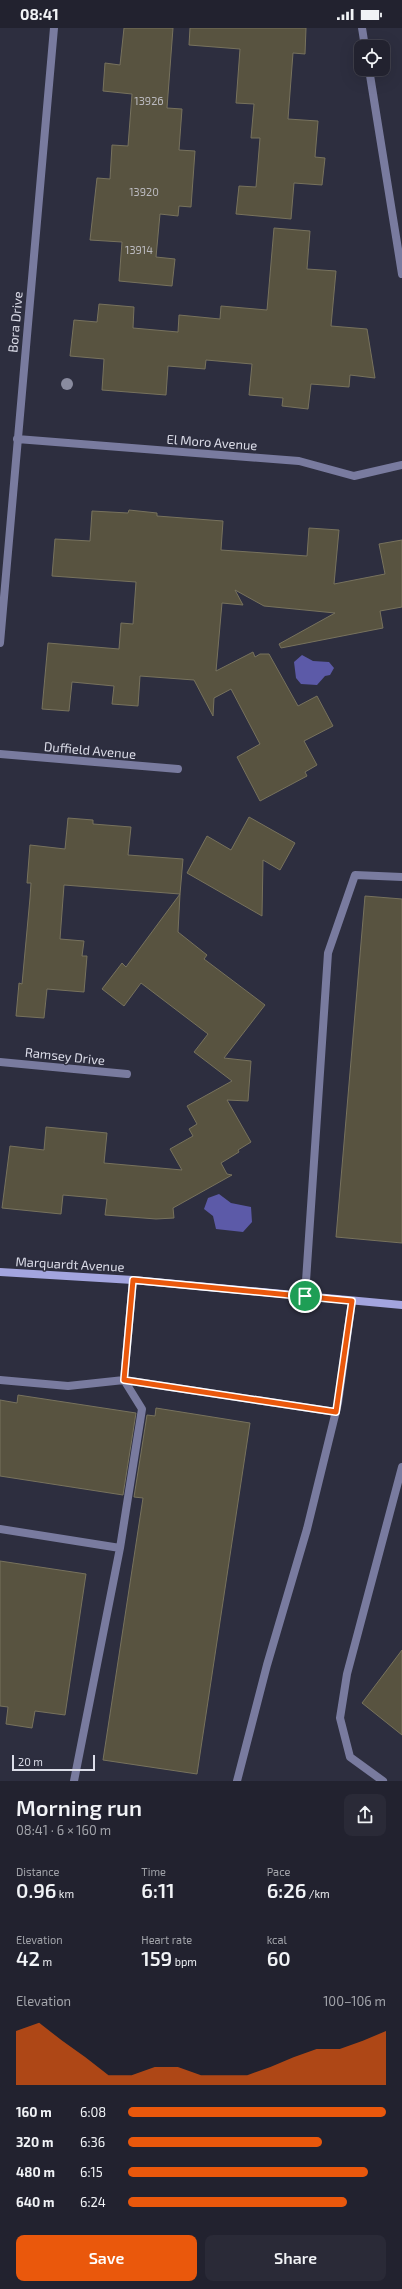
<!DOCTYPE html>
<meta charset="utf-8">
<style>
:root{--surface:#22222f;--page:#2a2a37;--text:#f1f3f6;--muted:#a2a4aa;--line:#3f3f4b;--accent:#ea580c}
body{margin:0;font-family:"Exo 2",sans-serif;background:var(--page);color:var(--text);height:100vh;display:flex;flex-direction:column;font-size:15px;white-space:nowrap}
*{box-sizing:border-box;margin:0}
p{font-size:13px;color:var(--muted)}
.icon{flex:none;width:22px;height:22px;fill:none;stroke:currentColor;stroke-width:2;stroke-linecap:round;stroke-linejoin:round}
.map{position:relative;height:1753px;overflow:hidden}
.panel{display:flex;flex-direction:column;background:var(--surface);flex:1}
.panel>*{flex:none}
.fabs{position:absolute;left:354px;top:12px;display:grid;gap:8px}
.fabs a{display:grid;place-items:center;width:36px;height:36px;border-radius:8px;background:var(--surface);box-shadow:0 4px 16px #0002,0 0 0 1px var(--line);font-size:20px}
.scale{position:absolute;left:12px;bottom:10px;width:83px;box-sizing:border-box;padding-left:4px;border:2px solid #dcdde9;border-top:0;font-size:11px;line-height:14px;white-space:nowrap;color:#dcdde9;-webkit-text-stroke:3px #2d2e3f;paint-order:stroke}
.pin{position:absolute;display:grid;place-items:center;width:34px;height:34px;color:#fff;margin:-17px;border:2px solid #fff;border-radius:50%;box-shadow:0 1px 4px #0007}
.round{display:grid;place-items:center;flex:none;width:42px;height:42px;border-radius:8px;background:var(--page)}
.summary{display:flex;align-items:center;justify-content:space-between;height:68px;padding:0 16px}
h1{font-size:22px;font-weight:600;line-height:30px}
.stats{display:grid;grid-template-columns:repeat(3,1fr);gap:6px;height:68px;padding:4px 16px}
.stats div{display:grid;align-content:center}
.stats b{font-size:20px;font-weight:600}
.stats small{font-size:11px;font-weight:400}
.stats p{font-size:11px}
.chart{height:112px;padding:8px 16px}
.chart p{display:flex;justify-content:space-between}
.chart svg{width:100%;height:72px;margin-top:4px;fill:var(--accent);opacity:.7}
.primary-button{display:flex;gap:8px;margin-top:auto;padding:8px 16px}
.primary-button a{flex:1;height:46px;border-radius:8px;background:var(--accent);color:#fff;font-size:16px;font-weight:600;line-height:46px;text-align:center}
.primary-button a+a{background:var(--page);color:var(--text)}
ul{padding:0 16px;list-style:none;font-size:13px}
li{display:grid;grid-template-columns:64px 48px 1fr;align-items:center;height:30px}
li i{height:10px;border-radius:5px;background:var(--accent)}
.status{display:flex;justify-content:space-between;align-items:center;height:28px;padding:0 20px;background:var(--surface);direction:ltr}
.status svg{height:11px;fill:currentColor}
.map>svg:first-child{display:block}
.water{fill:#5c5aa8}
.building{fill:#585340;stroke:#77725d}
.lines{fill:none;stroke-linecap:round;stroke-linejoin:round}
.lane{stroke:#797b9f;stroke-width:8}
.street{stroke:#797b9f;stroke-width:8}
.secondary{stroke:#a3a5df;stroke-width:8}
.tree{fill:#898b9f}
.route-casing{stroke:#fff;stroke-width:8}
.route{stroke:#ea580c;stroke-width:5}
.labels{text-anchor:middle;stroke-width:3;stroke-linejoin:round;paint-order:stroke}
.number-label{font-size:11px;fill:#bbbabf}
.street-label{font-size:13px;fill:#dcdde9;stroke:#2d2e3f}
</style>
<div class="status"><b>08:41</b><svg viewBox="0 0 49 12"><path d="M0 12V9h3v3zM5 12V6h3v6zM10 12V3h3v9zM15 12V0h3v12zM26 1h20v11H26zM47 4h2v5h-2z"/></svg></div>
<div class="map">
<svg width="402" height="1753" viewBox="0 0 402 1753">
<rect width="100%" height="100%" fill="#2d2e3f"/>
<path class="water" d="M 302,627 L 313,633 L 329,634 L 334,640 L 330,647 L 325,648 L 317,657 L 301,656 L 296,650 L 294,634 Z
M 219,1166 L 231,1175 L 251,1179 L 252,1194 L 243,1204 L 216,1201 L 213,1188 L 204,1181 L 208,1170 Z"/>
<path class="building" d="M 124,0 L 173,0 L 167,80 L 182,81 L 179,122 L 195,123 L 191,179 L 179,178 L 178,188 L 160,186 L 156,229 L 175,231 L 172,258 L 119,253 L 122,214 L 90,212 L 97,150 L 110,151 L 112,117 L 128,118 L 132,66 L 103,63 L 105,35 L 120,37 Z
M 190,0 L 306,0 L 305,26 L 293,25 L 288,91 L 318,93 L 315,129 L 325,130 L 322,157 L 294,155 L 291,191 L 236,186 L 239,158 L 256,159 L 260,110 L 251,110 L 254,76 L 236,75 L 240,21 L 189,17 Z
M 274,200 L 310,203 L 307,241 L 336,243 L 331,298 L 367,301 L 375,350 L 350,347 L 349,359 L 311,356 L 308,381 L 282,378 L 283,370 L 249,367 L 252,336 L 206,332 L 205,341 L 168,338 L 166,367 L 102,362 L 104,331 L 70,328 L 74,292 L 97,294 L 99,276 L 134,279 L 133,300 L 178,304 L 179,287 L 220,291 L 221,278 L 267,282 Z
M 129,482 L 157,485 L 157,488 L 223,493 L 221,522 L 307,528 L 309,500 L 339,502 L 334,556 L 385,546 L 379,516 L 402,512 L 402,579 L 380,583 L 383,600 L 281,620 L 279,616 L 335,585 L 264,578 L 235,562 L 243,577 L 222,575 L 216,643 L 253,624 L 255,629 L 260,626 L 269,626 L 298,678 L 317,668 L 333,698 L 304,713 L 317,737 L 305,744 L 307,748 L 260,773 L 237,729 L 260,716 L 231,661 L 214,670 L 213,688 L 194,652 L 140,648 L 138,678 L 112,676 L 114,658 L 72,654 L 69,683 L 42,681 L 48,615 L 119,621 L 121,595 L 133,596 L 136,554 L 52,548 L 55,511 L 90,513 L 92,483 L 128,485 Z
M 249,789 L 295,815 L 280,842 L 263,832 L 262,888 L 187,845 L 207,808 L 231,822 Z
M 68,790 L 93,792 L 93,796 L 131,799 L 128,827 L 183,831 L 180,866 L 64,857 L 60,911 L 84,913 L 82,928 L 87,928 L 84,964 L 47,961 L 44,990 L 16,988 L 19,955 L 22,956 L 30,870 L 31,855 L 27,855 L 30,817 L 65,821 Z
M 180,866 L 178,904 L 207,927 L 204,931 L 265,977 L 224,1030 L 251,1033 L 248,1073 L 227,1072 L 251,1114 L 238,1122 L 239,1124 L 221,1135 L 227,1146 L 232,1147 L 173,1180 L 174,1190 L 156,1191 L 105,1187 L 107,1171 L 63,1167 L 61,1186 L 2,1180 L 10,1118 L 44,1122 L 46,1099 L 107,1105 L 104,1135 L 182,1142 L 170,1121 L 193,1108 L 189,1101 L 197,1096 L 187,1078 L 232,1053 L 194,1024 L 208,1006 L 141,955 L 124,978 L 102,961 L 122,935 L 126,939 Z
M 365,868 L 402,871 L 402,1215 L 336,1209 Z
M 18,1367 L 136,1385 L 123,1467 L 0,1448 L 0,1372 L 17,1375 Z
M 156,1380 L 250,1395 L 197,1746 L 103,1732 L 143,1470 L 134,1469 L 147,1387 L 155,1388 Z
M 0,1533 L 86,1546 L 65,1687 L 35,1683 L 32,1700 L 6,1696 L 8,1679 L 0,1678 Z
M 402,1622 L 402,1707 L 362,1675 Z"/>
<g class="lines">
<path class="lane" d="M 305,1268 L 328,925 L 355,847 L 402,849
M 0,1352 L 68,1358 L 124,1352 L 336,1384
M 0,1501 L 120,1520 L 74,1753
M 120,1520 L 142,1381 L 124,1352 L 133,1252
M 237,1753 L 267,1637 L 307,1501 L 338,1375 L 352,1273
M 383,1753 L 350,1729 L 340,1690 L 347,1646 L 402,1439"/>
<path class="street" d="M 362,0 L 365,19
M 369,41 L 402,246
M 17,411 L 299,433 L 354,448 L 402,437
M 0,615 L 54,0
M 0,726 L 178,741
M 0,1034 L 127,1046"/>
<path class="secondary" d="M 0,1244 L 133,1252 L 402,1277"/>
</g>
<circle class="tree" cx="67" cy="356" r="6"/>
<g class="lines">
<g class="route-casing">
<path id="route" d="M 133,1252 L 352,1273 L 336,1384 L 124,1352 Z"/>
</g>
<use href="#route" class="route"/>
</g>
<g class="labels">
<g class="number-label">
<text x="149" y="77">13926</text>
<text x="144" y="168">13920</text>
<text x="139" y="226">13914</text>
</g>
<g class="street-label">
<text transform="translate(15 294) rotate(-85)" y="5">Bora Drive</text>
<text transform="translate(212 414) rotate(4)" y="5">El Moro Avenue</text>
<text transform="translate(90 722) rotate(5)" y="5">Duffield Avenue</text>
<text transform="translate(65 1028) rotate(6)" y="5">Ramsey Drive</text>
<text transform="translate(70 1236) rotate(3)" y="5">Marquardt Avenue</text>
</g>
</g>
</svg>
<div class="fabs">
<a><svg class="icon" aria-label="locate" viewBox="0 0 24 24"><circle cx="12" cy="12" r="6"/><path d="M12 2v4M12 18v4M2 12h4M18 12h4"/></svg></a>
</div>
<div class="scale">20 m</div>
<div class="pin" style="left:305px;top:1268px;background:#1e9e55"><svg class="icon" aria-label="arrive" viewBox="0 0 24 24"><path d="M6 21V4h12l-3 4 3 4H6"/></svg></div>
</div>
<section class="panel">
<div class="summary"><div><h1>Morning run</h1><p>08:41 · 6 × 160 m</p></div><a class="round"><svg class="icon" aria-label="share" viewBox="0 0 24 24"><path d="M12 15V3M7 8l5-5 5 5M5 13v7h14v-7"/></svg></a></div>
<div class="stats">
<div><p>Distance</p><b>0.96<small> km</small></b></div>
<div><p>Time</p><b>6:11</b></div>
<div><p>Pace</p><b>6:26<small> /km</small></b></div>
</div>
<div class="stats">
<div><p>Elevation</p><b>42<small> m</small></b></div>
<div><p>Heart rate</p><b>159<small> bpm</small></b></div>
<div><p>kcal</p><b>60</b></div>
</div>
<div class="chart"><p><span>Elevation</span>100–106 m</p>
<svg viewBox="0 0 160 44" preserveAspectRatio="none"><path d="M0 44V11L10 6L20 17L30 27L40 38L50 38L60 33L70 33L80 38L90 38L100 38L110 33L120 27L130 22L140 22L150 17L160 11V44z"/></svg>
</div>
<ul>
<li><b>160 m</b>6:08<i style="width:100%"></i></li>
<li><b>320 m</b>6:36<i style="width:75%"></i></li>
<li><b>480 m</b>6:15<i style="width:93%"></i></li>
<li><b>640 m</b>6:24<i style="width:85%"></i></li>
</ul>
<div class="primary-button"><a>Save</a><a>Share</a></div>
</section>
